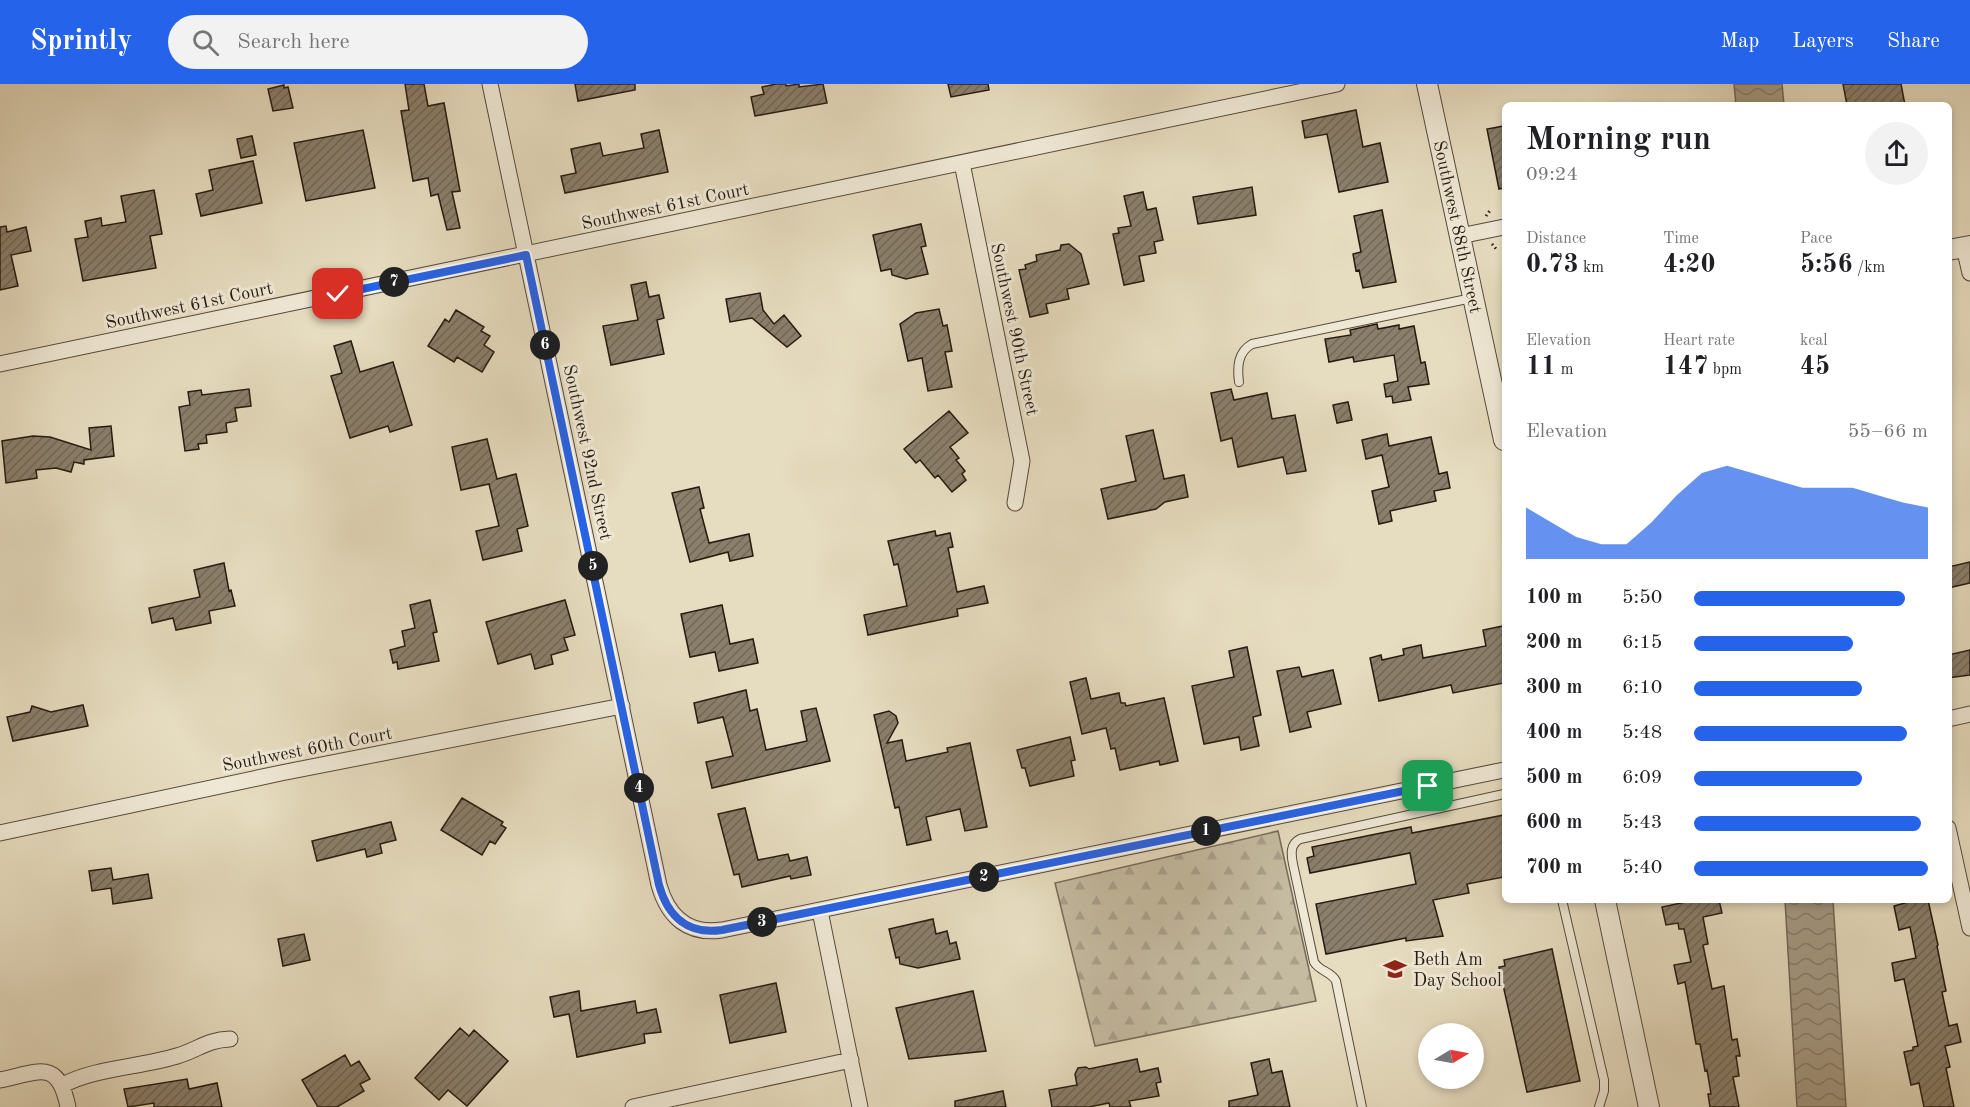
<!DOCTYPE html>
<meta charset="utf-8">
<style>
:root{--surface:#fff;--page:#f2f2f2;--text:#202124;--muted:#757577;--accent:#2563eb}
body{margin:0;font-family:"Old Standard TT",serif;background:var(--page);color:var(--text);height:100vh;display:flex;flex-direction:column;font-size:22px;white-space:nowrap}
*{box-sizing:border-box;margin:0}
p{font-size:20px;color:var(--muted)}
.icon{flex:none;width:33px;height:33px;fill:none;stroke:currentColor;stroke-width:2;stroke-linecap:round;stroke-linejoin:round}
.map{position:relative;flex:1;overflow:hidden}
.side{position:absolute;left:1502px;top:18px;width:450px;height:801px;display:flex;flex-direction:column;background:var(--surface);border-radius:9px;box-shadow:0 3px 9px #0003}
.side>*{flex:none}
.needle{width:39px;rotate:80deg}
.fabs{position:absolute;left:1418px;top:939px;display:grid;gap:12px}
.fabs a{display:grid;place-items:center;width:66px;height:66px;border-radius:50%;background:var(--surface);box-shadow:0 3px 9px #0003;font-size:30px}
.pin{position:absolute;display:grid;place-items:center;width:51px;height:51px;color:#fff;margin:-26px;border-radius:12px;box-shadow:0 3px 9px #0006}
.km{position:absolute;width:30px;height:30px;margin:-15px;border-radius:50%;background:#222;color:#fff;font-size:16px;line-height:30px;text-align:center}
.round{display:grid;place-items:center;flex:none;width:63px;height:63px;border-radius:32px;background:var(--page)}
.headline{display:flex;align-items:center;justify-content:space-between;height:102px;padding:0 24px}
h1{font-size:33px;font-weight:700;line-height:45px}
.stats{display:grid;grid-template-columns:repeat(3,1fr);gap:9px;height:102px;padding:6px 24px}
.stats div{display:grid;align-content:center}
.stats b{font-size:26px;font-weight:700}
.stats small{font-size:16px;font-weight:400}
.stats p{font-size:16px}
.chart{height:168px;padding:12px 24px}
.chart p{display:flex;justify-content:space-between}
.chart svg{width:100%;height:108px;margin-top:6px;fill:var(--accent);opacity:.7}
ul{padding:0 24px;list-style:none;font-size:20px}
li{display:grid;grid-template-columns:96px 72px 1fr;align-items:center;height:45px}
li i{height:15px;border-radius:8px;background:var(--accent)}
header{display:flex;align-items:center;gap:36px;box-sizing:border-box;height:84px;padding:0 30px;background:var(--accent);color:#fff}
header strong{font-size:28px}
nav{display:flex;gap:33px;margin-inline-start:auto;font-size:21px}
.search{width:420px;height:54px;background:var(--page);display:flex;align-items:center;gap:15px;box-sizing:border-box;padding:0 21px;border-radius:33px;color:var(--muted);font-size:22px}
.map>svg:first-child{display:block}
.forest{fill:url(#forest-firs);stroke:#766b59;stroke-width:1.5}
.water{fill:url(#water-waves);stroke:#726756;stroke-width:1.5}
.building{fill:url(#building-hatch);stroke:#261b11;stroke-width:1.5}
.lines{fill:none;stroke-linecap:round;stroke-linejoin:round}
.service-casing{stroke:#564b3c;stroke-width:10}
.minor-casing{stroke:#564b3c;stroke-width:17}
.tertiary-casing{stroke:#564b3c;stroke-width:22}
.path{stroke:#261b11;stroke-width:3;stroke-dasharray:1.5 3;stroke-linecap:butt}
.service{stroke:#efe8d5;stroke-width:8}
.minor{stroke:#efe8d5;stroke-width:15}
.tertiary{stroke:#efe8d5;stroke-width:20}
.route-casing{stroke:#fff;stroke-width:12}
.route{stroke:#2563eb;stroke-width:8}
.labels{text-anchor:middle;stroke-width:6;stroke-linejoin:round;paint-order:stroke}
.street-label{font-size:18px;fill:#261b11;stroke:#efe8d5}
.poi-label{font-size:18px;fill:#261b11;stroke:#efe8d5;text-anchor:start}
</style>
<header>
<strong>Sprintly</strong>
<div class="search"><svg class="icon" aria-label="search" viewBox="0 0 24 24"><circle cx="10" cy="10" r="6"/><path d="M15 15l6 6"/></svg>Search here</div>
<nav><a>Map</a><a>Layers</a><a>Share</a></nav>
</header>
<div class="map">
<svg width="1970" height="1023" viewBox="0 0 1970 1023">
<defs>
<pattern id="forest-firs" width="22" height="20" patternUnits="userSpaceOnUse" patternTransform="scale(1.5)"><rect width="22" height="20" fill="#c5bba1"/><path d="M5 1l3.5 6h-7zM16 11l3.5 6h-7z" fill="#a9a08a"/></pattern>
<pattern id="water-waves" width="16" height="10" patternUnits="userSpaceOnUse" patternTransform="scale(1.5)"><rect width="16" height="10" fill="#a59a84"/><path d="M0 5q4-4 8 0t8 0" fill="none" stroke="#867d6b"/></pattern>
<pattern id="building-hatch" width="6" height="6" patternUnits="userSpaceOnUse" patternTransform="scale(1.5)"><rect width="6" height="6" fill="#8a7f6b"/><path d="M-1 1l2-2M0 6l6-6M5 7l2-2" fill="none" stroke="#716757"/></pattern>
</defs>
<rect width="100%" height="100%" fill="#e6dcbf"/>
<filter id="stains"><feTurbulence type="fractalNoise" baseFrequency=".00333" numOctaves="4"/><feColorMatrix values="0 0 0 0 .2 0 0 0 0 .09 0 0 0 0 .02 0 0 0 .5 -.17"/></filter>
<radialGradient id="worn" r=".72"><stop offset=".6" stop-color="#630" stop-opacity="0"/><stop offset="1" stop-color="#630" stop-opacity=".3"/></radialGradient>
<path class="forest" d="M 1278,747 L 1316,917 L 1095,962 L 1055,799 Z"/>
<path class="water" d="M 1734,0 L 1782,0 L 1784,21 L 1736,21 Z
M 1785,816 L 1833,816 L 1846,1023 L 1797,1023 Z"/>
<path class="building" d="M 405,0 L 424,0 L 428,22 L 444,19 L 460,107 L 452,108 L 460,144 L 447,146 L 438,110 L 431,112 L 428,94 L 413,97 L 401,27 L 409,26 Z
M 575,0 L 635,0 L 635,6 L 578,17 Z
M 776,0 L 786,0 L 786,2 L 799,0 L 799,3 L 823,0 L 827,19 L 755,32 L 751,13 L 764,10 L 762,3 Z
M 948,0 L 988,0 L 989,6 L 951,13 Z
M 1843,0 L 1901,0 L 1905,21 L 1847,21 Z
M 284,1 L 284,4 L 288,3 L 293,24 L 273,27 L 268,5 Z
M 1356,26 L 1363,63 L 1380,59 L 1388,98 L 1339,108 L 1327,50 L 1305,54 L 1302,37 Z
M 1504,42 L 1504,104 L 1499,105 L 1487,45 Z
M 363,46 L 375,104 L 306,117 L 294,59 Z
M 659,46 L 668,88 L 565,109 L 561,92 L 576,89 L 571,65 L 600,59 L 603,72 L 644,64 L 641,50 Z
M 252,52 L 256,71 L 241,74 L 237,55 Z
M 253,77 L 262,119 L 201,132 L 196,110 L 213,106 L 209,86 Z
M 1252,103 L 1256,131 L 1198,140 L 1193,113 Z
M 154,106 L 162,150 L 150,152 L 156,184 L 83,197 L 75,155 L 88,153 L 85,137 L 101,134 L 102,142 L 126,138 L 121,112 Z
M 1143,108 L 1147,126 L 1156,124 L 1163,156 L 1154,158 L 1156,169 L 1139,172 L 1144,197 L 1124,201 L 1113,150 L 1119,149 L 1118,144 L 1131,142 L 1124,112 Z
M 1382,126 L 1396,198 L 1363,204 L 1359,186 L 1356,187 L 1353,170 L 1361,168 L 1354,132 Z
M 921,140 L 926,162 L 921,163 L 928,190 L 906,195 L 892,191 L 891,185 L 881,187 L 873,151 Z
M 6,142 L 7,148 L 26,143 L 31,167 L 11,171 L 18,202 L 0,206 L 0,143 Z
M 1069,160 L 1081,170 L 1089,200 L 1067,205 L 1069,215 L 1046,220 L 1048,229 L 1030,233 L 1019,186 L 1026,185 L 1025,181 L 1037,177 L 1036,171 L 1060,166 L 1061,161 Z
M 646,198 L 649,213 L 659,211 L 664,234 L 657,236 L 664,270 L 611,281 L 603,242 L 638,236 L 631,201 Z
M 760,209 L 763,226 L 774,240 L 784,231 L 801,252 L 787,263 L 752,234 L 730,238 L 726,215 Z
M 939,225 L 943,242 L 947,241 L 952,267 L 945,268 L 952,303 L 928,307 L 922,274 L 908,277 L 900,240 L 916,229 Z
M 456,226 L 484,243 L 481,247 L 490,252 L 484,261 L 494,268 L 482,288 L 457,273 L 454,278 L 428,262 L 445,235 L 449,238 Z
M 1377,240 L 1378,245 L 1399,241 L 1399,245 L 1414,242 L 1421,279 L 1425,278 L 1429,300 L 1408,303 L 1411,316 L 1393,319 L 1392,312 L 1386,313 L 1384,300 L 1398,297 L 1394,271 L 1354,278 L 1353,273 L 1329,278 L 1325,255 L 1351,251 L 1350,246 Z
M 351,257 L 360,288 L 393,278 L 412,341 L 390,348 L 388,342 L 350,354 L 331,292 L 342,289 L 334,262 Z
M 249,305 L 251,322 L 235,324 L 237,337 L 226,339 L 227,348 L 206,351 L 207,359 L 198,360 L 199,365 L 185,367 L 179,323 L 190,321 L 188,308 L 201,306 L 202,311 Z
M 1231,305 L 1234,316 L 1267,309 L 1272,335 L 1295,331 L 1306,387 L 1287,390 L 1283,373 L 1238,383 L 1232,354 L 1221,357 L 1211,309 Z
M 1348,318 L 1352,336 L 1337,339 L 1333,321 Z
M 949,327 L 968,349 L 950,363 L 959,374 L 956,376 L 965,387 L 962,390 L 966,396 L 952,408 L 938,391 L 935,394 L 920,376 L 916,379 L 904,365 Z
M 111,342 L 114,372 L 84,376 L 84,380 L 74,378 L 71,388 L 56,384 L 36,386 L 37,394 L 6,399 L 2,357 L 33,352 L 50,353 L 91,366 L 89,344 Z
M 1153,346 L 1164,395 L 1184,391 L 1188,413 L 1165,418 L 1156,425 L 1108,435 L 1101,405 L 1136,397 L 1126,352 Z
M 1387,350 L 1389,362 L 1431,353 L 1439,390 L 1447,388 L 1450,404 L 1434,407 L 1436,417 L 1390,427 L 1392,437 L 1379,440 L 1372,407 L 1389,403 L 1382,371 L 1366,375 L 1362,356 Z
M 487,355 L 497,395 L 516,390 L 528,442 L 517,445 L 522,467 L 483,476 L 476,447 L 499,442 L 489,400 L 461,406 L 452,363 Z
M 699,403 L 704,424 L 700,425 L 709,459 L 749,450 L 753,472 L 730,477 L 728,468 L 690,478 L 672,409 Z
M 935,447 L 936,452 L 950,449 L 953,463 L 948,464 L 957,508 L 984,502 L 988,519 L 957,525 L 958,532 L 868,551 L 864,531 L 907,522 L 898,480 L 894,481 L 888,457 Z
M 1970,478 L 1970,499 L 1948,504 L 1948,483 Z
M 224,479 L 229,507 L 231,506 L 235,522 L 209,527 L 211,539 L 176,546 L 173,534 L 152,539 L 149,524 L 200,513 L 194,486 Z
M 430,516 L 437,548 L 433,549 L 439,577 L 398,585 L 397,578 L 393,579 L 390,566 L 405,562 L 402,547 L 415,544 L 410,521 Z
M 565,516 L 575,551 L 564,554 L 568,566 L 551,571 L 553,580 L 535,585 L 531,570 L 498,580 L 486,538 Z
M 722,521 L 730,560 L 753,555 L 758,579 L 719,587 L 715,568 L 690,573 L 681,530 Z
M 1503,542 L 1504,599 L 1453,609 L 1451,601 L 1379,617 L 1370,574 L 1381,571 L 1382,576 L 1404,571 L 1403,565 L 1421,561 L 1423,574 L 1486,562 L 1483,546 Z
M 1247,563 L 1261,631 L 1253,633 L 1259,662 L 1241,666 L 1239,653 L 1204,660 L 1192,602 L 1234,593 L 1229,567 Z
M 1970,566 L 1970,591 L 1948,594 L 1948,571 Z
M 1299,583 L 1302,593 L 1333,586 L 1341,620 L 1307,628 L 1311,643 L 1290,648 L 1277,587 Z
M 1086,594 L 1091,615 L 1119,609 L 1121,619 L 1125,619 L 1126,622 L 1164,614 L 1178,677 L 1160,681 L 1159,677 L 1120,686 L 1115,664 L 1111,665 L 1106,644 L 1082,650 L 1070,598 Z
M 746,606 L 750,627 L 757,625 L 766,666 L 807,657 L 801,627 L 816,624 L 830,677 L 712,704 L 706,678 L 733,672 L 723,633 L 698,639 L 694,619 Z
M 83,621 L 88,642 L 13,657 L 7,633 L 30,628 L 32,622 L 51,628 Z
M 889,627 L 896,632 L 898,639 L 887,659 L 902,656 L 906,677 L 948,668 L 947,664 L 970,659 L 987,743 L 965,747 L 960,725 L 926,733 L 931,756 L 907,761 L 899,723 L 895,724 L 874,631 Z
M 1070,653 L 1075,676 L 1071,677 L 1074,692 L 1030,702 L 1025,684 L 1022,684 L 1017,666 Z
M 462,714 L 503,738 L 501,741 L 506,744 L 495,760 L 490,757 L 482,771 L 441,746 Z
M 745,724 L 758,776 L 788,770 L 790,777 L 807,773 L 811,791 L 791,795 L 790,792 L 742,803 L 739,790 L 734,791 L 718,730 Z
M 1504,731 L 1504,793 L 1467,800 L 1469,809 L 1433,816 L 1443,852 L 1406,857 L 1406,854 L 1326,870 L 1316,820 L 1416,800 L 1410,769 L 1310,789 L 1307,774 L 1314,772 L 1312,763 L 1411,743 L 1412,749 Z
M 391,738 L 396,756 L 380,760 L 382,769 L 367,773 L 365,765 L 317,777 L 312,757 Z
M 111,784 L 113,796 L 148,790 L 152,814 L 113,820 L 111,804 L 92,807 L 89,787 Z
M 1695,816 L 1719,816 L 1722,829 L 1703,833 L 1708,860 L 1703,861 L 1712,905 L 1724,902 L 1732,956 L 1737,955 L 1740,972 L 1736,972 L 1739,992 L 1733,993 L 1739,1023 L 1710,1023 L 1708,1010 L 1711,1010 L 1707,986 L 1705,987 L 1700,960 L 1696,960 L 1685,898 L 1678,900 L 1674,881 L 1691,878 L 1684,845 L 1679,845 L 1678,839 L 1666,841 L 1662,823 Z
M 1904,816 L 1928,816 L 1938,861 L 1937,862 L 1946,907 L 1942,908 L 1949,942 L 1957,940 L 1961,958 L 1945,962 L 1950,983 L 1946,984 L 1954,1023 L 1924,1023 L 1919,999 L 1911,1001 L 1904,968 L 1913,966 L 1913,963 L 1918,962 L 1904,895 L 1895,897 L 1892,879 L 1916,874 L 1910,843 L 1899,846 L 1894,822 L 1905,819 Z
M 933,835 L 936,850 L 947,847 L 950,860 L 956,858 L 960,875 L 918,884 L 900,880 L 899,873 L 896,874 L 889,845 Z
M 304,850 L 310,876 L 283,882 L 278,855 Z
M 1552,865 L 1580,997 L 1527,1008 L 1499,883 L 1505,882 L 1504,876 Z
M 776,899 L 786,948 L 730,959 L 720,911 Z
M 579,907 L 581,927 L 635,917 L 637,929 L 656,925 L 661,948 L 644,950 L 645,959 L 577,973 L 569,930 L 554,933 L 550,913 Z
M 973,907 L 986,967 L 909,975 L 896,924 Z
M 460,944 L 469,952 L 474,946 L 508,977 L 467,1022 L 448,1006 L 439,1016 L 415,994 Z
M 345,971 L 351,982 L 359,977 L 370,995 L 360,1000 L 364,1007 L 337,1023 L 318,1023 L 302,996 Z
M 1137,975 L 1140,988 L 1158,984 L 1161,998 L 1156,999 L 1159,1012 L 1129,1017 L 1131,1023 L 1110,1023 L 1109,1019 L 1089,1023 L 1052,1023 L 1049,1006 L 1077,1001 L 1075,990 L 1078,984 L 1086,983 L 1089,985 Z
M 1269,975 L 1272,989 L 1282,987 L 1290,1023 L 1229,1023 L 1229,1017 L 1258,1011 L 1251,979 Z
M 187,995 L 189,1005 L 217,999 L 222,1023 L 154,1023 L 154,1019 L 128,1023 L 124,1005 Z
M 1003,1007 L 1006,1023 L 955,1023 L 955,1017 Z"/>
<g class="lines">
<g class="service-casing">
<path id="service" d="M 1239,298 C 1237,282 1238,268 1252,260 L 1472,214
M 1562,816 L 1604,996 L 1604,1007 L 1599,1023
M 1362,1023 L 1336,897 C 1331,887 1320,888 1314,878 L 1293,780 C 1291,770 1290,760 1300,755 L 1504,710"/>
</g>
<g class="minor-casing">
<path id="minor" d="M 490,0 L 659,801 C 668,833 688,851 722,846 L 1504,686
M 962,79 L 1022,377 L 1015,419
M 1460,152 L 1504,143
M 1964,163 L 1970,189
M 0,280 L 1337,0
M 1948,635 L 1970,630
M 1948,744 L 1970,844
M 0,749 L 281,689 L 622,622
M 820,827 L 860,1023
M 0,996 C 39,988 58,974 68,1023
M 63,1001 C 94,984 141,983 177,972 C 198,966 206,956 230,955
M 633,1023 L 851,976"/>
</g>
<g class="tertiary-casing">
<g id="tertiary">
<path id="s1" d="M 1427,0 L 1504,356"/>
<path d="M 1948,166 L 1970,162"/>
<path d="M 1605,816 L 1649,1023"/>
</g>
</g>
<path class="path" d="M 1486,132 L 1491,125
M 1492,160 L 1497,166"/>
<use href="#service" class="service"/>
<use href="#minor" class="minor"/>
<use href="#tertiary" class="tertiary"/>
</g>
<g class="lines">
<g class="route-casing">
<path id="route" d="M 338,210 L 526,171 L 659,801 C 668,833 688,851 722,846 L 1428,702"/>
</g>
<use href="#route" class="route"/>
</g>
<defs>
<g id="school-bare" transform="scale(1.8)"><path d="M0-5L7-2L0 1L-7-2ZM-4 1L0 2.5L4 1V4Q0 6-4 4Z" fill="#8f2418" stroke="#efe8d5" stroke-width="2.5" paint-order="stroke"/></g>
</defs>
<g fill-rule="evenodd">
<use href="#school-bare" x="1395" y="885"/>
</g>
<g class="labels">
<g class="street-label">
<text transform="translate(665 122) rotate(-12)" y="6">Southwest 61st Court</text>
<text dy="6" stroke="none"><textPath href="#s1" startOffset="146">Southwest 88th Street</textPath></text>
<text transform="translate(189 221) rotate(-12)" y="6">Southwest 61st Court</text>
<text transform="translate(1015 245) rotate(78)" y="6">Southwest 90th Street</text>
<text transform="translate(588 368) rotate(78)" y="6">Southwest 92nd Street</text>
<text transform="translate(307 665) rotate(-11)" y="6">Southwest 60th Court</text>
</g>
<g class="poi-label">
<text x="1413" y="881">Beth Am<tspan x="1413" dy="21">Day School</tspan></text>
</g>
</g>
<rect width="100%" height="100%" filter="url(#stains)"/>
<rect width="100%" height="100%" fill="url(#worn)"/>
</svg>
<div class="fabs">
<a><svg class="needle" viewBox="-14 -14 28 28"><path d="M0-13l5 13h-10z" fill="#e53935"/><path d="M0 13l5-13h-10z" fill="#757577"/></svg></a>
</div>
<div class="pin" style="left:1428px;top:702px;background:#1e9e55"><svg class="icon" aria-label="arrive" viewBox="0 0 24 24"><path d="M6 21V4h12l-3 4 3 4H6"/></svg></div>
<div class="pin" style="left:338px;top:210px;background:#d93025"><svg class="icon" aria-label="check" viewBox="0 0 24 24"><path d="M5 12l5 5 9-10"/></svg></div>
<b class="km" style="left:1206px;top:747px">1</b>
<b class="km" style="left:984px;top:793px">2</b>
<b class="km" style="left:762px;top:838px">3</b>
<b class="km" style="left:639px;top:704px">4</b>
<b class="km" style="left:593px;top:482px">5</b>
<b class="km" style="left:545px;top:261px">6</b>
<b class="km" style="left:394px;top:198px">7</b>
<section class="side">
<div class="headline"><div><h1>Morning run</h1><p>09:24</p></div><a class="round"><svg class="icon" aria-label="share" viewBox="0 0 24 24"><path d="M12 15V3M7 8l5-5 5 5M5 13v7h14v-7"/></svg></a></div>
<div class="stats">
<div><p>Distance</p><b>0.73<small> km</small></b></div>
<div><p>Time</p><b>4:20</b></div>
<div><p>Pace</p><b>5:56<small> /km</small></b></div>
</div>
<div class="stats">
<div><p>Elevation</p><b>11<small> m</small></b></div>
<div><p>Heart rate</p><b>147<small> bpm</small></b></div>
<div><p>kcal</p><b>45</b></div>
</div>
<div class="chart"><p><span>Elevation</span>55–66 m</p>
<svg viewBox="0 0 160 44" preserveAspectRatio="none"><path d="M0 44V23L10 29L20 35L30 38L40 38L50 29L60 18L70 9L80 6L90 9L100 12L110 15L120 15L130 15L140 18L150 21L160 23V44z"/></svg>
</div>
<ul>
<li><b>100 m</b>5:50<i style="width:90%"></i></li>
<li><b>200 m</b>6:15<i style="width:68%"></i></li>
<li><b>300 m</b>6:10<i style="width:72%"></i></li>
<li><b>400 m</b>5:48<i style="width:91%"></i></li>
<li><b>500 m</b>6:09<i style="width:72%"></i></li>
<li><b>600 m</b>5:43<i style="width:97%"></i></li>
<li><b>700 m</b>5:40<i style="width:100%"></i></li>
</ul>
</section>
</div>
